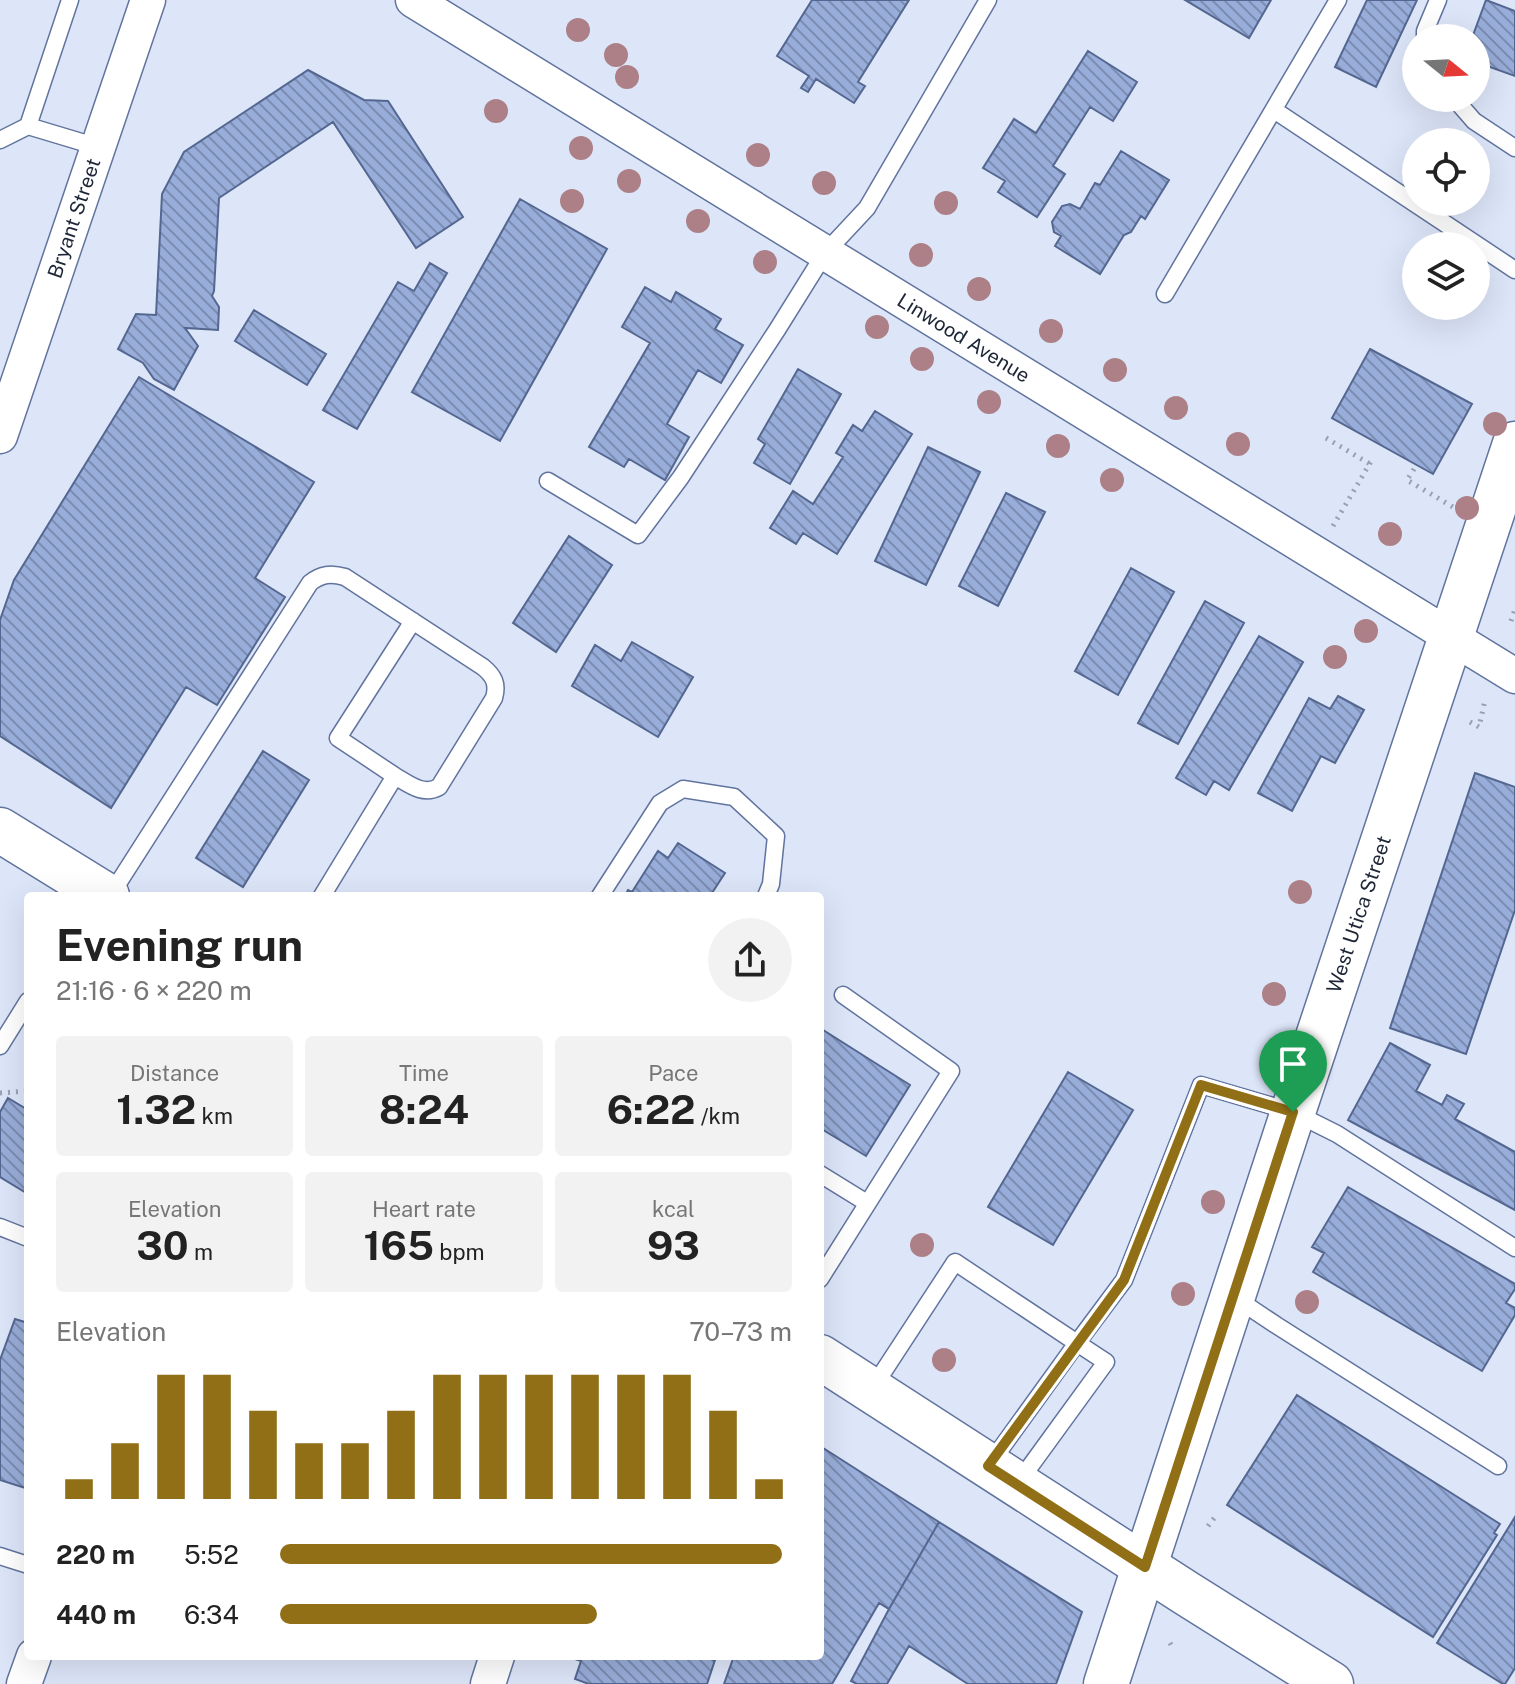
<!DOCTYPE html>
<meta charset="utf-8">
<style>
:root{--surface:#fff;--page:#f2f2f2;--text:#222;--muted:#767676;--accent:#916f16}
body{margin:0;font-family:"Public Sans",sans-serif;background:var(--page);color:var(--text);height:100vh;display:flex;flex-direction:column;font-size:30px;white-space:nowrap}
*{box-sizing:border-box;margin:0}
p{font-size:26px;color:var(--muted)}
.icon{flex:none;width:44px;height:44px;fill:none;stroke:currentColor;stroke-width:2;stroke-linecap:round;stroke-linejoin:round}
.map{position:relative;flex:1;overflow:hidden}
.side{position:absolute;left:24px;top:892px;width:800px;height:768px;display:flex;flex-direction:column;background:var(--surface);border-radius:8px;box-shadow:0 8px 32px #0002}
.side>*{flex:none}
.needle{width:52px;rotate:108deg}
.tools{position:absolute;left:1402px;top:24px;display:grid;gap:16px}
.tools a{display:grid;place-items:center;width:88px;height:88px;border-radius:50%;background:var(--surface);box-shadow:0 8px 32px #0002;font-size:40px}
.pin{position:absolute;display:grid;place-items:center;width:68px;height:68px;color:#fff;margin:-82px -34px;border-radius:50% 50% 50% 0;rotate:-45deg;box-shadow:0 0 8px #0007}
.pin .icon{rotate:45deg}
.round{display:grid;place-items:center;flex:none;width:84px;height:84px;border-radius:42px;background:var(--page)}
.head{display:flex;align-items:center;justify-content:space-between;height:136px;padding:0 32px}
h1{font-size:44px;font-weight:700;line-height:60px}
.stats{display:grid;grid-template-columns:repeat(3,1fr);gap:12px;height:136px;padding:8px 32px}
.stats div{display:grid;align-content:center;border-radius:8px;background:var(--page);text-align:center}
.stats b{font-size:40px;font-weight:700}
.stats small{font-size:22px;font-weight:400}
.stats p{font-size:22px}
.chart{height:224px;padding:16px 32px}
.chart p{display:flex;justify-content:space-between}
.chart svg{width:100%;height:144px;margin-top:8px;stroke:var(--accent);stroke-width:6}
ul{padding:0 32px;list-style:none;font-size:26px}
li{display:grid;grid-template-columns:128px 96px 1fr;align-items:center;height:60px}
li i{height:20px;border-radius:10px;background:var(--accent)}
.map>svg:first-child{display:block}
.building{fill:url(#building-back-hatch);stroke:#546790;stroke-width:2}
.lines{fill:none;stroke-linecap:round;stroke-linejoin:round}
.lane-casing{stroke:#61749e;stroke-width:19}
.street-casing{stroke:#61749e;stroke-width:37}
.secondary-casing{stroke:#61749e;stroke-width:47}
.primary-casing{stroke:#61749e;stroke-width:47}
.path{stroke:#98a0b2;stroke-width:5;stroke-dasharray:2 6;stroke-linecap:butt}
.lane{stroke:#fff;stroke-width:16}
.street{stroke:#fff;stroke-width:34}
.secondary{stroke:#fff;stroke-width:44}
.primary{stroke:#fff;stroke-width:44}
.tree{fill:#ad8087}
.route-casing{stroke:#fff;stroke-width:16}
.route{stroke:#916f16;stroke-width:10}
.labels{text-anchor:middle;stroke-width:6;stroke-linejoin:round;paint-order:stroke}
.street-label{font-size:20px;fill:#1d2536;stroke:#dde6f9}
</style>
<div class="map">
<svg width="1515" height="1684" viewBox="0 0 1515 1684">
<defs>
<pattern id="building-back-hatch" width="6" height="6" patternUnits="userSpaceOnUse" patternTransform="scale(2)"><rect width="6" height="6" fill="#98add9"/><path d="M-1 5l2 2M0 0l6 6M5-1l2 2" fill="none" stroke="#7b8db1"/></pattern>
</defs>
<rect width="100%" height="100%" fill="#dde6f9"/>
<path class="building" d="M 812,0 L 909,0 L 858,82 L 865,86 L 854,103 L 816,79 L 808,92 L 801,88 L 809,76 L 777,56 Z
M 1185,0 L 1271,0 L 1249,38 Z
M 1367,0 L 1417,0 L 1376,87 L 1335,67 Z
M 1486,0 L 1515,11 L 1515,76 L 1476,62 L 1476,38 L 1472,38 Z
M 1088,51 L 1137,82 L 1113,121 L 1090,107 L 1053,166 L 1065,174 L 1037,217 L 998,192 L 1005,181 L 983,168 L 1014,119 L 1036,133 Z
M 308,70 L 364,100 L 388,101 L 463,217 L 416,248 L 333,122 L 219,198 L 214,291 L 212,296 L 219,307 L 218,330 L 185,328 L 198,346 L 174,390 L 154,379 L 143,363 L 118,349 L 136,314 L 156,315 L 162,194 L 184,152 Z
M 1121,151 L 1169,180 L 1145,219 L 1141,216 L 1131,232 L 1124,235 L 1100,274 L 1055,246 L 1061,236 L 1054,232 L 1052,222 L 1062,206 L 1070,204 L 1080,209 L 1095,183 L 1100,185 Z
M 520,199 L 607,249 L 500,441 L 412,392 Z
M 430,263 L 447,273 L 357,429 L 323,410 L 398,282 L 414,291 Z
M 645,287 L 671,302 L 676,292 L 721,319 L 715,329 L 743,345 L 721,383 L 698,370 L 667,424 L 689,437 L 665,480 L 629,459 L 624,467 L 589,447 L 650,343 L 622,327 Z
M 254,310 L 326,354 L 307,385 L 235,341 Z
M 1370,349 L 1472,404 L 1433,474 L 1332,418 Z
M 798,369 L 841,394 L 790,484 L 754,463 L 765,444 L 758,439 Z
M 139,377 L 314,482 L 255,578 L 285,597 L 217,705 L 186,687 L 111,808 L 0,736 L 0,620 L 14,580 Z
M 875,411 L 912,434 L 837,554 L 803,533 L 796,544 L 770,528 L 793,491 L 813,504 L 843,457 L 836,453 L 853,425 L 862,431 Z
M 928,447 L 980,472 L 926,585 L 875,561 Z
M 1006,493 L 1045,512 L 998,606 L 959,586 Z
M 569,536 L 612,565 L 556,652 L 513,623 Z
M 1131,568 L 1174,592 L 1118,695 L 1075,671 Z
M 1205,601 L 1244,623 L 1178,744 L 1138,723 Z
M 1259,636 L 1303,662 L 1229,790 L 1214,781 L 1206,795 L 1176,778 Z
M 632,642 L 693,677 L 658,737 L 572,686 L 595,645 L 621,661 Z
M 1338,696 L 1364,710 L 1335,763 L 1321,756 L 1292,811 L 1258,793 L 1309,698 L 1330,709 Z
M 263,751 L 309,780 L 243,887 L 196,858 Z
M 1475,773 L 1515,787 L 1515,910 L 1466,1054 L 1390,1028 Z
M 678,843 L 725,873 L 710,896 L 625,896 L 628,890 L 632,892 L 658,851 L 668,858 Z
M 820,1028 L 910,1085 L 866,1156 L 820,1128 Z
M 1390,1043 L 1430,1065 L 1416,1091 L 1442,1105 L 1447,1095 L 1464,1104 L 1455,1119 L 1515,1152 L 1515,1210 L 1348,1120 Z
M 1068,1072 L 1133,1110 L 1053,1245 L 988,1207 Z
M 8,1098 L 28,1110 L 28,1194 L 0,1177 L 0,1112 Z
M 1348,1187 L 1515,1284 L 1515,1289 L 1506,1303 L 1515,1308 L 1515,1315 L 1482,1371 L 1313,1272 L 1324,1253 L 1312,1247 Z
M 15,1319 L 28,1323 L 28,1489 L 0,1480 L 0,1360 Z
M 1297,1395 L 1500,1524 L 1494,1533 L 1497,1535 L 1433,1637 L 1227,1505 Z
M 820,1446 L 939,1522 L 889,1609 L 879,1603 L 832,1684 L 724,1684 L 734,1656 L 820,1656 Z
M 1515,1517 L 1515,1668 L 1505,1684 L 1503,1684 L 1437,1643 Z
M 939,1522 L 1082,1612 L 1056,1684 L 968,1684 L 909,1646 L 887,1684 L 857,1684 L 851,1681 L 889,1609 Z
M 566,1656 L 702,1656 L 715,1660 L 707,1684 L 589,1684 L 575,1679 L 581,1661 Z"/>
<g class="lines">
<g class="lane-casing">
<path id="lane" d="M 1425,38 L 1425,31 L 1438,0
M 1454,98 L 1474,121 L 1515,148
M 1274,110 L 1515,270
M 28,126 L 70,0
M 0,140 L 28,126 L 98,147
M 1165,294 L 1338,0
M 548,481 L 638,535 L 681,477 L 777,330 L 825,253 L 867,208 L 988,0
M 395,776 L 338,738 L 413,621
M 110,896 L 310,583 C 321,574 331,573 345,577 L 483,667 C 494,676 498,684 494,698 L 439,787 C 423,796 409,784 395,776 L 322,896
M 600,896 L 660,803 L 683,789 L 734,797 L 776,836 L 771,884 L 766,896
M 0,1046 L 28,1001
M 820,1174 L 867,1203
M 0,1227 L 28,1238
M 820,1279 L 951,1071 L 843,995
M 1234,1297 L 1276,1325 L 1498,1466
M 872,1389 L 955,1262 L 1077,1343 L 989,1465
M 1018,1483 L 1106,1362 L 1077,1343 L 1124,1280 L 1201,1085 L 1293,1112 L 1337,1134 L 1515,1248
M 0,1556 L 28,1565"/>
</g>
<g class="street-casing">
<g id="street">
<path id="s1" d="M 413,0 L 1515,676"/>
<path id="s2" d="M 0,436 L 148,0"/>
<path d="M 24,1684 L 34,1656"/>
<path d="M 488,1684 L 497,1656"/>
</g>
</g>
<g class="secondary-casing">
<g id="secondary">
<path id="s3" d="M 1106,1684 L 1293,1112 L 1515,444"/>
</g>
</g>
<g class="primary-casing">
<path id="primary" d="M 0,830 L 107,896
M 820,1357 L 1186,1593 L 1331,1684"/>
</g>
<path class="path" d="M 1326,438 L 1370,464
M 1414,469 L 1407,480 L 1453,507
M 1333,526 L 1373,458
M 1511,621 L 1515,609
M 1470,722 L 1479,727 L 1485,700
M 0,1093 L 28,1091
M 1208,1526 L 1215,1517
M 1170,1643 L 1173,1648"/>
<use href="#lane" class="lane"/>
<use href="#street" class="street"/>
<use href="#secondary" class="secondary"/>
<use href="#primary" class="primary"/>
</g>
<g class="tree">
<circle cx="578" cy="30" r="12"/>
<circle cx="616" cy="55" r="12"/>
<circle cx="627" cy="77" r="12"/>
<circle cx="496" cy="111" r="12"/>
<circle cx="581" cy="148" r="12"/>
<circle cx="758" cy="155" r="12"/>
<circle cx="629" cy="181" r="12"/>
<circle cx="824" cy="183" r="12"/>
<circle cx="572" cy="201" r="12"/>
<circle cx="946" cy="203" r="12"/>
<circle cx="698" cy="221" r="12"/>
<circle cx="921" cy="255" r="12"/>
<circle cx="765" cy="262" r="12"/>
<circle cx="979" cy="289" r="12"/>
<circle cx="877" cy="327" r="12"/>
<circle cx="1051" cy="331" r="12"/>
<circle cx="922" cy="359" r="12"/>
<circle cx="1115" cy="370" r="12"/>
<circle cx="989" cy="402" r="12"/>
<circle cx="1176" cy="408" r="12"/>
<circle cx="1495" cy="424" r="12"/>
<circle cx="1238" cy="444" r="12"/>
<circle cx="1058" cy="446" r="12"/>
<circle cx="1112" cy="480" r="12"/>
<circle cx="1467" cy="508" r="12"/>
<circle cx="1390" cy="534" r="12"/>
<circle cx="1366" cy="631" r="12"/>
<circle cx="1335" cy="657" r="12"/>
<circle cx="1300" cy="892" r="12"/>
<circle cx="1274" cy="994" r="12"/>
<circle cx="1213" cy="1202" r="12"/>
<circle cx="922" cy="1245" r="12"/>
<circle cx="1183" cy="1294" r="12"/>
<circle cx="1307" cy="1302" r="12"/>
<circle cx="944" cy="1360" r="12"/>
</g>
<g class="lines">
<g class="route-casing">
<path id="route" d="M 1201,1085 L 1293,1112 L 1145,1567 L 988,1466 L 1124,1280 Z"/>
</g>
<use href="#route" class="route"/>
</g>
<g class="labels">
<g class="street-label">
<text dy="7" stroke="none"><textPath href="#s2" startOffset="230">Bryant Street</textPath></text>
<text dy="7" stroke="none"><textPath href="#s1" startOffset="646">Linwood Avenue</textPath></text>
<text dy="7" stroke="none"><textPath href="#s3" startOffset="810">West Utica Street</textPath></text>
</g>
</g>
</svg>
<div class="tools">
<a><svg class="needle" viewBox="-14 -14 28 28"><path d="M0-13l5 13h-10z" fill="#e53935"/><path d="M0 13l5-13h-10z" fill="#767676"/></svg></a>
<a><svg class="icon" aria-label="locate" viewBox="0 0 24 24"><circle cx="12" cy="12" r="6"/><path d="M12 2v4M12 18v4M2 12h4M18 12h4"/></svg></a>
<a><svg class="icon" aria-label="layers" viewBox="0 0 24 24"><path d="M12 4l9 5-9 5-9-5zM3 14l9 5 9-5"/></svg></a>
</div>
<div class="pin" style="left:1293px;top:1112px;background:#1e9e55"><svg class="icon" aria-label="arrive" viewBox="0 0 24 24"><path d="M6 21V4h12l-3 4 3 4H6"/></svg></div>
<section class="side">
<div class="head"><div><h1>Evening run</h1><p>21:16 · 6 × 220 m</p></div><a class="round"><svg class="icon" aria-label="share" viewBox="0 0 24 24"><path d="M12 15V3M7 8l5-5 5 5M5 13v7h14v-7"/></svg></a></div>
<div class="stats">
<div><p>Distance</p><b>1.32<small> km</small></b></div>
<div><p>Time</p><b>8:24</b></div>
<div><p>Pace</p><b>6:22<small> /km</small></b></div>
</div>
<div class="stats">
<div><p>Elevation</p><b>30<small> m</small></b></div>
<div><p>Heart rate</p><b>165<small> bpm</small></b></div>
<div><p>kcal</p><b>93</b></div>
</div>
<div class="chart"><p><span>Elevation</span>70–73 m</p>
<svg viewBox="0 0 160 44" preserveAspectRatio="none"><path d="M5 44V38M15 44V27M25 44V6M35 44V6M45 44V17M55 44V27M65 44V27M75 44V17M85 44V6M95 44V6M105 44V6M115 44V6M125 44V6M135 44V6M145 44V17M155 44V38"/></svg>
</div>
<ul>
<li><b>220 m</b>5:52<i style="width:98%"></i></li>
<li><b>440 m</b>6:34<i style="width:62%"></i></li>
</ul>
</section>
</div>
